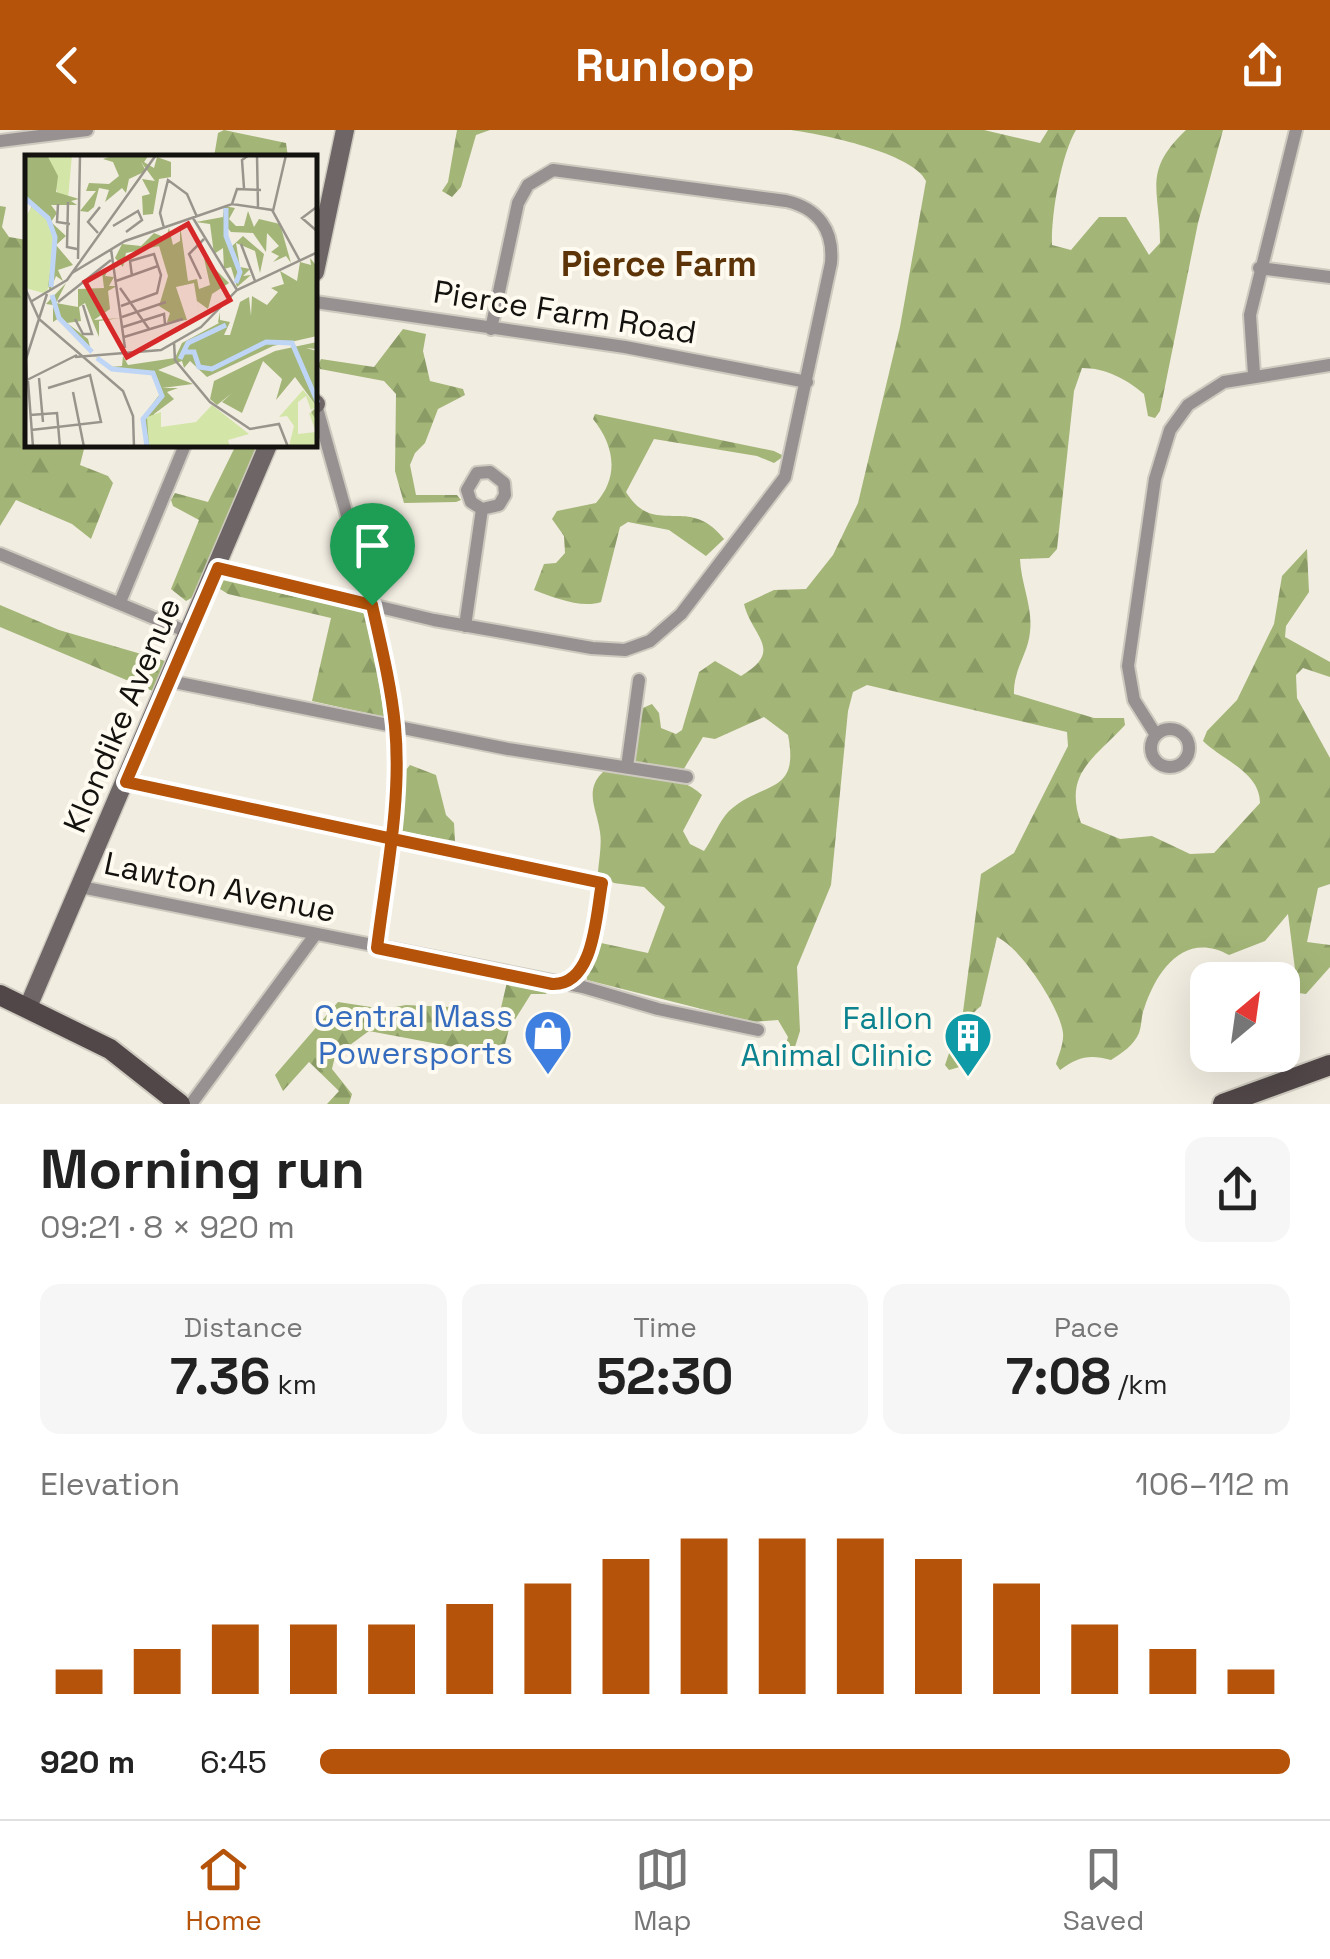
<!DOCTYPE html>
<meta charset="utf-8">
<style>
:root{--surface:#fff;--page:#f6f6f6;--text:#222;--muted:#767676;--line:#e0e0e0;--accent:#b45309}
body{margin:0;font-family:"Space Grotesk",sans-serif;background:var(--page);color:var(--text);height:100vh;display:flex;flex-direction:column;font-size:38px;white-space:nowrap}
*{box-sizing:border-box;margin:0}
p{font-size:32px;color:var(--muted)}
.icon{flex:none;width:55px;height:55px;fill:none;stroke:currentColor;stroke-width:2;stroke-linecap:round;stroke-linejoin:round}
.map{position:relative;height:974px;overflow:hidden}
.sheet{display:flex;flex-direction:column;background:var(--surface);flex:1}
.sheet>*{flex:none}
.needle{width:65px;rotate:29deg}
.tools{position:absolute;left:1190px;top:832px;display:grid;gap:20px}
.tools a{display:grid;place-items:center;width:110px;height:110px;border-radius:20px;background:var(--surface);box-shadow:0 10px 40px #0002;font-size:50px}
.pin{position:absolute;display:grid;place-items:center;width:85px;height:85px;color:#fff;margin:-102px -42px;border-radius:50% 50% 50% 0;rotate:-45deg;box-shadow:0 0 10px #0007}
.pin .icon{rotate:45deg}
.round{display:grid;place-items:center;flex:none;width:105px;height:105px;border-radius:20px;background:var(--page)}
.summary{display:flex;align-items:center;justify-content:space-between;height:170px;padding:0 40px}
h1{font-size:55px;font-weight:800;line-height:75px}
.figures{display:grid;grid-template-columns:repeat(3,1fr);gap:15px;height:170px;padding:10px 40px}
.figures div{display:grid;align-content:center;border-radius:20px;background:var(--page);text-align:center}
.figures b{font-size:50px;font-weight:800}
.figures small{font-size:28px;font-weight:400}
.figures p{font-size:28px}
.chart{height:280px;padding:20px 40px}
.chart p{display:flex;justify-content:space-between}
.chart svg{width:100%;height:180px;margin-top:10px;stroke:var(--accent);stroke-width:6}
ul{padding:0 40px;list-style:none;font-size:32px}
li{display:grid;grid-template-columns:160px 120px 1fr;align-items:center;height:75px}
li i{height:25px;border-radius:12px;background:var(--accent)}
header{display:flex;justify-content:space-between;align-items:center;height:130px;padding:0 40px;background:var(--accent);color:#fff;font-size:45px;font-weight:800}
.menu{display:flex;justify-content:space-around;align-items:center;height:140px;border-top:2px solid var(--line);background:var(--surface);font-size:28px;color:var(--muted)}
.menu a{display:grid;justify-items:center;gap:5px}
.menu .active{color:var(--accent)}
.map>svg:first-child{display:block}
.forest{fill:url(#forest-firs)}
.lines{fill:none;stroke-linecap:round;stroke-linejoin:round}
.street-casing{stroke:#cecabf;stroke-width:16}
.secondary-casing{stroke:#cecabf;stroke-width:21}
.primary-casing{stroke:#cecabf;stroke-width:24}
.street{stroke:#979191;stroke-width:12}
.secondary{stroke:#6e6566;stroke-width:18}
.primary{stroke:#514748;stroke-width:20}
.route-casing{stroke:#fff;stroke-width:20}
.route{stroke:#b45309;stroke-width:12}
.labels{text-anchor:middle;stroke-width:8;stroke-linejoin:round;paint-order:stroke}
.street-label{font-size:32px;fill:#13120e;stroke:#fffbf1}
.shop-label{font-size:32px;fill:#366cbe;stroke:#fffbf1;text-anchor:end}
.culture-label{font-size:32px;fill:#0d838f;stroke:#fffbf1;text-anchor:end}
.neighbourhood-label{font-size:35px;font-weight:bold;fill:#5d3308;stroke:#fffbf1}
.inset-river{fill:none;stroke:#bfd5f5;stroke-width:5}
.inset-road{fill:none;stroke:#99958d;stroke-width:2.5}
.view{fill:#d62828;fill-opacity:0.15;stroke:#d62828;stroke-width:5}
.inset-edge{fill:none;stroke:#13120e;stroke-width:5}
</style>
<header><svg class="icon" aria-label="back" viewBox="0 0 24 24"><path d="M15 5l-7 7 7 7"/></svg>Runloop<svg class="icon" aria-label="share" viewBox="0 0 24 24"><path d="M12 15V3M7 8l5-5 5 5M5 13v7h14v-7"/></svg></header>
<div class="map">
<svg width="1330" height="974" viewBox="0 0 1330 974">
<defs>
<pattern id="forest-firs" width="22" height="20" patternUnits="userSpaceOnUse" patternTransform="scale(2.5)"><rect width="22" height="20" fill="#a3b577"/><path d="M5 1l3.5 6h-7zM16 11l3.5 6h-7z" fill="#8b9b66"/></pattern>
</defs>
<rect width="100%" height="100%" fill="#f2ede1"/>
<path class="forest" d="M 224,0 L 286,13 L 288,27 L 214,27 L 218,3 Z
M 457,0 L 490,0 L 476,5 L 461,57 L 452,67 L 442,61 L 448,52 Z
M 791,0 L 984,0 L 1040,13 L 1048,0 L 1076,0 C 1061,25 1051,85 1052,115 L 1071,120 L 1099,87 L 1126,87 L 1149,125 L 1160,113 C 1160,58 1142,42 1186,0 L 1223,0 L 1198,93 L 1160,281 L 1155,288 L 1148,286 L 1144,264 C 1126,249 1106,238 1082,238 L 1074,261 L 1057,419 L 1049,428 L 1020,429 C 1021,454 1033,477 1030,502 C 1028,524 1013,540 1014,564 L 1094,588 L 1124,588 L 1125,595 C 1094,629 1063,643 1081,693 L 1120,709 L 1152,706 L 1190,724 L 1214,723 L 1260,673 C 1260,642 1222,630 1203,611 L 1207,601 L 1237,570 L 1274,494 L 1282,446 L 1307,419 L 1309,462 L 1286,496 L 1285,507 L 1330,532 L 1330,547 L 1303,538 L 1296,545 L 1297,568 L 1330,628 L 1330,754 L 1318,758 L 1307,812 L 1330,815 L 1330,837 L 1306,864 L 1298,863 L 1288,784 L 1265,811 L 1229,825 C 1185,801 1157,839 1144,879 C 1141,886 1142,895 1139,903 C 1134,915 1122,923 1111,930 C 1089,924 1078,927 1060,940 L 1056,934 C 1059,924 1064,913 1063,903 C 1060,877 1020,817 997,807 L 981,876 C 962,890 964,914 963,936 L 949,940 L 945,935 L 963,882 L 981,744 L 1014,723 L 1068,616 L 1067,602 L 867,555 L 853,562 L 848,581 L 831,755 L 797,837 L 800,901 L 788,939 L 781,931 L 788,907 L 778,890 L 753,892 L 587,850 L 586,842 L 601,813 L 648,823 L 665,777 L 644,757 L 614,753 L 598,742 C 599,730 602,714 600,702 C 597,679 583,660 604,641 C 635,645 678,642 702,665 L 683,701 L 690,714 L 704,721 C 712,710 719,691 729,681 C 763,650 800,666 788,605 L 764,587 L 715,609 L 703,607 L 682,642 L 632,632 L 638,580 L 652,574 L 659,583 L 661,598 L 676,604 L 682,600 L 699,542 L 715,531 L 741,546 C 785,520 752,507 744,474 L 774,460 L 806,459 L 833,425 L 858,373 L 900,197 L 926,51 C 913,23 822,4 791,0 Z
M 0,76 L 6,77 L 2,97 L 9,107 L 27,110 L 28,315 L 85,315 L 80,335 L 108,346 L 113,353 L 91,409 L 72,394 L 16,370 L 0,396 Z
M 403,199 L 426,204 L 423,221 L 430,251 L 463,259 L 465,265 L 438,279 L 425,313 L 415,323 L 410,335 L 416,365 L 457,365 L 461,370 L 456,372 L 404,373 L 395,341 L 396,264 L 384,251 L 320,239 L 318,235 L 321,229 L 374,237 Z
M 595,284 L 774,321 L 784,326 L 774,333 L 757,326 L 654,309 L 626,362 C 655,409 688,363 724,409 L 706,426 L 669,400 L 628,392 L 620,397 L 601,472 C 582,479 552,467 534,460 L 544,434 L 556,433 L 565,423 L 564,406 L 552,389 L 557,381 L 596,373 C 620,346 614,315 593,289 Z
M 236,315 L 258,315 L 195,466 L 186,471 L 171,459 L 199,390 L 173,376 L 171,370 L 175,363 L 208,372 Z
M 222,450 L 362,482 L 371,491 L 384,587 L 312,571 L 331,488 L 228,464 L 220,459 Z
M 0,475 L 59,500 L 165,531 L 167,536 L 155,562 L 0,497 Z
M 410,635 L 436,645 L 446,685 L 454,693 L 455,711 L 399,701 L 405,641 Z
M 507,852 L 550,856 L 546,864 L 531,864 L 509,899 L 502,926 L 369,901 L 335,926 L 332,939 L 352,964 L 349,974 L 327,974 L 339,961 L 309,932 L 283,961 L 275,945 L 338,872 L 384,879 L 406,875 L 451,877 L 489,893 L 500,882 Z"/>
<g class="lines">
<g class="street-casing">
<path id="street" d="M 0,11 L 87,0
M 1259,138 L 1330,147
M 315,172 L 625,217 L 807,252
M 1254,244 L 1250,185 L 1296,0
M 315,271 L 372,475 L 395,596 L 397,648 L 377,818
M 0,424 L 190,503
M 217,438 L 434,490 L 592,518 L 625,520 L 650,511 L 681,484 L 785,347 L 831,133 C 834,100 818,78 786,71 L 553,40 L 528,55 L 518,73 L 491,199
M 120,472 L 185,315
M 465,496 L 482,379 L 499,375 L 505,365 L 504,353 L 490,342 L 477,343 L 467,360 L 471,372 L 482,379
M 169,551 L 508,619 L 687,647
M1151 618a19 19 0 1 1 38 0a19 19 0 1 1-38 0Z
M 1156,605 L 1134,570 L 1128,536 L 1155,349 L 1170,300 L 1188,275 L 1224,252 L 1330,235
M 627,637 L 639,550
M 126,652 L 602,753 C 595,789 596,836 559,855
M 81,757 L 583,857 L 658,879 L 758,900
M 191,974 L 315,805"/>
</g>
<g class="secondary-casing">
<path id="secondary" d="M 315,142 L 345,0
M 315,273 L 316,274
M 28,877 L 268,315"/>
</g>
<g class="primary-casing">
<path id="primary" d="M 0,865 L 110,919 L 180,974
M 1223,974 L 1330,935"/>
</g>
<use href="#street" class="street"/>
<use href="#secondary" class="secondary"/>
<use href="#primary" class="primary"/>
</g>
<g class="lines">
<g class="route-casing">
<path id="route" d="M 372,475 L 218,438 L 126,652 C 285,686 443,720 602,753 C 596,783 595,856 552,854 L 377,818 C 386,745 402,669 395,596 C 391,555 381,515 372,475"/>
</g>
<use href="#route" class="route"/>
</g>
<defs>
<g id="shop-pin" transform="scale(2.5)"><path d="M0 17L-7.5 6A9.5 9.5 0 1 1 7.5 6Z" fill="#3f7fe0" stroke="#fffbf1"/><path d="M-5-2.5h2.3a2.7 3.5 0 0 1 5.4 0H5L5.5 6h-11ZM-1.5-2.5h3a1.5 2.3 0 0 0-3 0Z" fill="#fff"/></g>
<g id="building-pin" transform="scale(2.5)"><path d="M0 17L-7.5 6A9.5 9.5 0 1 1 7.5 6Z" fill="#0f9aa8" stroke="#fffbf1"/><path d="M-4-6H4V6H1V3H-1V6H-4ZM-2.5-4.3h1.7v1.8h-1.7ZM.8-4.3h1.7v1.8H.8ZM-2.5-1h1.7V.8h-1.7ZM.8-1h1.7V.8H.8Z" fill="#fff"/></g>
</defs>
<g fill-rule="evenodd">
<use href="#shop-pin" x="548" y="904"/>
<use href="#building-pin" x="968" y="906"/>
</g>
<g class="labels">
<g class="street-label">
<text transform="translate(565 182) rotate(9)" y="11">Pierce Farm Road</text>
<text transform="translate(122 585) rotate(-67)" y="11">Klondike Avenue</text>
<text transform="translate(220 757) rotate(12)" y="11">Lawton Avenue</text>
</g>
<g class="shop-label">
<text x="513" y="897">Central Mass<tspan x="513" dy="37">Powersports</tspan></text>
</g>
<g class="culture-label">
<text x="933" y="899">Fallon<tspan x="933" dy="37">Animal Clinic</tspan></text>
</g>
<g class="neighbourhood-label">
<text x="659" y="146">Pierce Farm</text>
</g>
</g>
<g transform="translate(25 25)">
<rect width="292" height="292" fill="#f2ede1"/>
<path d="M 22,0 L 47,0 L 43,44 L 34,44 ZM 278,235 L 292,252 L 286,255 L 281,241 L 273,247 L 273,279 L 291,277 L 284,258 L 290,258 L 292,292 L 264,291 L 269,271 L 262,261 L 254,262 Z" fill="#d3e6a7"/>
<path d="M 0,0 L 22,0 L 33,21 L 31,37 L 54,44 L 46,46 L 52,50 L 26,50 L 32,58 L 26,67 L 41,81 L 31,90 L 48,110 L 33,115 L 38,126 L 31,121 L 25,136 L 0,65 L 7,51 L 0,45 ZM 90,0 L 124,0 L 119,7 L 129,13 L 132,2 L 146,7 L 146,22 L 134,24 L 128,59 L 118,60 L 117,41 L 125,39 L 117,24 L 130,26 L 116,7 L 121,16 L 104,24 L 101,38 L 97,33 L 80,47 L 84,35 L 74,33 L 69,52 L 63,57 L 55,56 L 71,36 L 61,36 L 64,28 L 84,29 L 94,21 L 88,7 L 78,4 ZM 199,51 L 210,53 L 204,64 L 211,71 L 219,71 L 223,56 L 229,72 L 234,64 L 255,69 L 266,108 L 261,101 L 248,107 L 254,101 L 246,97 L 254,91 L 242,78 L 241,97 L 228,78 L 206,77 L 200,70 L 205,93 L 218,81 L 239,99 L 235,118 L 230,96 L 211,88 L 215,112 L 225,114 L 218,121 L 226,120 L 212,132 L 206,112 L 199,114 L 198,93 L 189,99 L 185,69 L 171,67 L 198,62 ZM 155,70 L 163,126 L 172,124 L 174,134 L 185,130 L 179,103 L 204,128 L 187,139 L 183,154 L 172,146 L 174,159 L 169,128 L 151,132 L 162,165 L 142,167 L 145,158 L 134,151 L 143,121 L 134,91 L 101,98 L 98,112 L 90,103 L 97,89 L 116,91 L 129,78 L 141,83 L 144,73 L 148,90 L 155,86 ZM 292,99 L 292,181 L 248,191 L 182,222 L 165,206 L 159,213 L 157,206 L 133,215 L 168,229 L 137,233 L 153,233 L 142,237 L 149,244 L 129,259 L 125,292 L 120,292 L 118,261 L 135,239 L 126,218 L 87,215 L 67,199 L 85,212 L 97,211 L 98,201 L 103,210 L 150,203 L 157,188 L 194,168 L 193,167 L 195,157 L 195,165 L 205,167 L 199,180 L 205,180 L 215,147 L 224,142 L 226,161 L 227,141 L 242,150 L 253,137 L 246,133 L 259,129 L 255,116 L 272,126 L 275,107 L 286,110 L 285,103 L 290,109 ZM 83,115 L 80,121 L 89,122 L 84,131 L 92,131 L 83,136 L 85,154 L 69,165 L 96,163 L 74,166 L 74,182 L 60,148 L 54,152 L 56,166 L 42,168 L 63,184 L 66,196 L 34,163 L 28,167 L 28,150 L 21,149 L 41,128 L 31,148 L 53,152 L 53,134 L 79,133 L 77,117 ZM 292,187 L 292,194 L 281,193 L 292,196 L 292,266 L 286,257 L 292,252 L 270,222 L 251,245 L 257,224 L 238,206 L 217,258 L 197,247 L 207,238 L 192,250 L 185,244 L 189,226 L 250,196 Z" fill="#a3b577"/>
<path d="M 8,50 L 23,63 L 30,82 L 22,139 L 0,133 L 0,63 ZM 187,250 L 224,279 L 203,285 L 205,292 L 124,292 L 122,262 L 136,257 L 136,272 L 171,267 Z" fill="#d3e6a7"/>
<path d="M 15,62 L 24,89 L 21,97 L 9,97 L 7,114 L 0,115 L 0,67 Z" fill="#d3e6a7"/>
<path class="inset-river" d="M 0,43 L 23,63 L 30,82 L 26,132M 201,53 L 201,81 L 215,117 L 211,128M 27,140 L 34,163 L 67,197M 160,197 L 169,197 L 174,212 L 187,214 L 241,187 L 267,188 L 293,248M 72,203 L 87,214 L 128,218 L 137,241 L 118,264 L 122,292M 155,204 L 163,188 L 201,170"/>
<path class="inset-road" d="M 232,0 L 233,52M 219,33 L 217,5 L 224,0M 43,47 L 42,92 L 52,94M 33,49 L 32,67 L 45,69M 207,49 L 212,34 L 236,35M 293,51 L 277,63 L 293,77M 248,56 L 261,0M 168,63 L 212,135M 88,71 L 113,56 L 117,65 L 101,77M 139,73 L 135,58 L 143,25 L 162,39 L 172,62M 73,78 L 63,67 L 75,52M 216,89 L 230,126M 86,94 L 100,193M 53,104 L 55,0M 47,118 L 100,86 L 207,49 L 247,55 L 275,106M 176,124 L 164,99 L 179,84M 91,126 L 133,111M 0,133 L 14,164 L 98,236 L 108,261 L 109,292M 95,133 L 124,174M 7,146 L 42,125 L 131,0M 33,147 L 86,105M 96,151 L 132,138 L 136,120 L 129,99 L 105,106 L 107,121M 97,162 L 141,147M 50,164 L 58,179 L 67,179 L 58,150M 98,172 L 139,159 L 140,169M 99,182 L 158,164M 149,187 L 150,205 L 185,247 L 225,274 L 254,269 L 263,292M 50,202 L 136,195 L 176,172 L 212,135 L 293,97M 14,223 L 18,267M 0,226 L 52,200M 2,226 L 1,204 L 22,139M 3,226 L 8,292M 48,237 L 59,292M 5,260 L 32,258 L 35,292M 6,275 L 76,267 L 65,220 L 23,233"/>
<path class="view" d="M 163,69 L 205,145 L 102,202 L 60,127 Z"/>
<rect width="292" height="292" class="inset-edge"/>
</g>
</svg>
<div class="tools">
<a><svg class="needle" viewBox="-14 -14 28 28"><path d="M0-13l5 13h-10z" fill="#e53935"/><path d="M0 13l5-13h-10z" fill="#767676"/></svg></a>
</div>
<div class="pin" style="left:372px;top:475px;background:#1e9e55"><svg class="icon" aria-label="arrive" viewBox="0 0 24 24"><path d="M6 21V4h12l-3 4 3 4H6"/></svg></div>
</div>
<section class="sheet">
<div class="summary"><div><h1>Morning run</h1><p>09:21 · 8 × 920 m</p></div><a class="round"><svg class="icon" aria-label="share" viewBox="0 0 24 24"><path d="M12 15V3M7 8l5-5 5 5M5 13v7h14v-7"/></svg></a></div>
<div class="figures">
<div><p>Distance</p><b>7.36<small> km</small></b></div>
<div><p>Time</p><b>52:30</b></div>
<div><p>Pace</p><b>7:08<small> /km</small></b></div>
</div>
<div class="chart"><p><span>Elevation</span>106–112 m</p>
<svg viewBox="0 0 160 44" preserveAspectRatio="none"><path d="M5 44V38M15 44V33M25 44V27M35 44V27M45 44V27M55 44V22M65 44V17M75 44V11M85 44V6M95 44V6M105 44V6M115 44V11M125 44V17M135 44V27M145 44V33M155 44V38"/></svg>
</div>
<ul>
<li><b>920 m</b>6:45<i style="width:100%"></i></li>
</ul>
</section>
<nav class="menu">
<a class="active"><svg class="icon" aria-label="home" viewBox="0 0 24 24"><path d="M3 11l9-7 9 7M6 9v11h12V9"/></svg>Home</a>
<a><svg class="icon" aria-label="map" viewBox="0 0 24 24"><path d="M3 6l6-2 6 2 6-2v14l-6 2-6-2-6 2zM9 4v14M15 6v14"/></svg>Map</a>
<a><svg class="icon" aria-label="saved" viewBox="0 0 24 24"><path d="M7 4h10v16l-5-4-5 4z"/></svg>Saved</a>
</nav>
